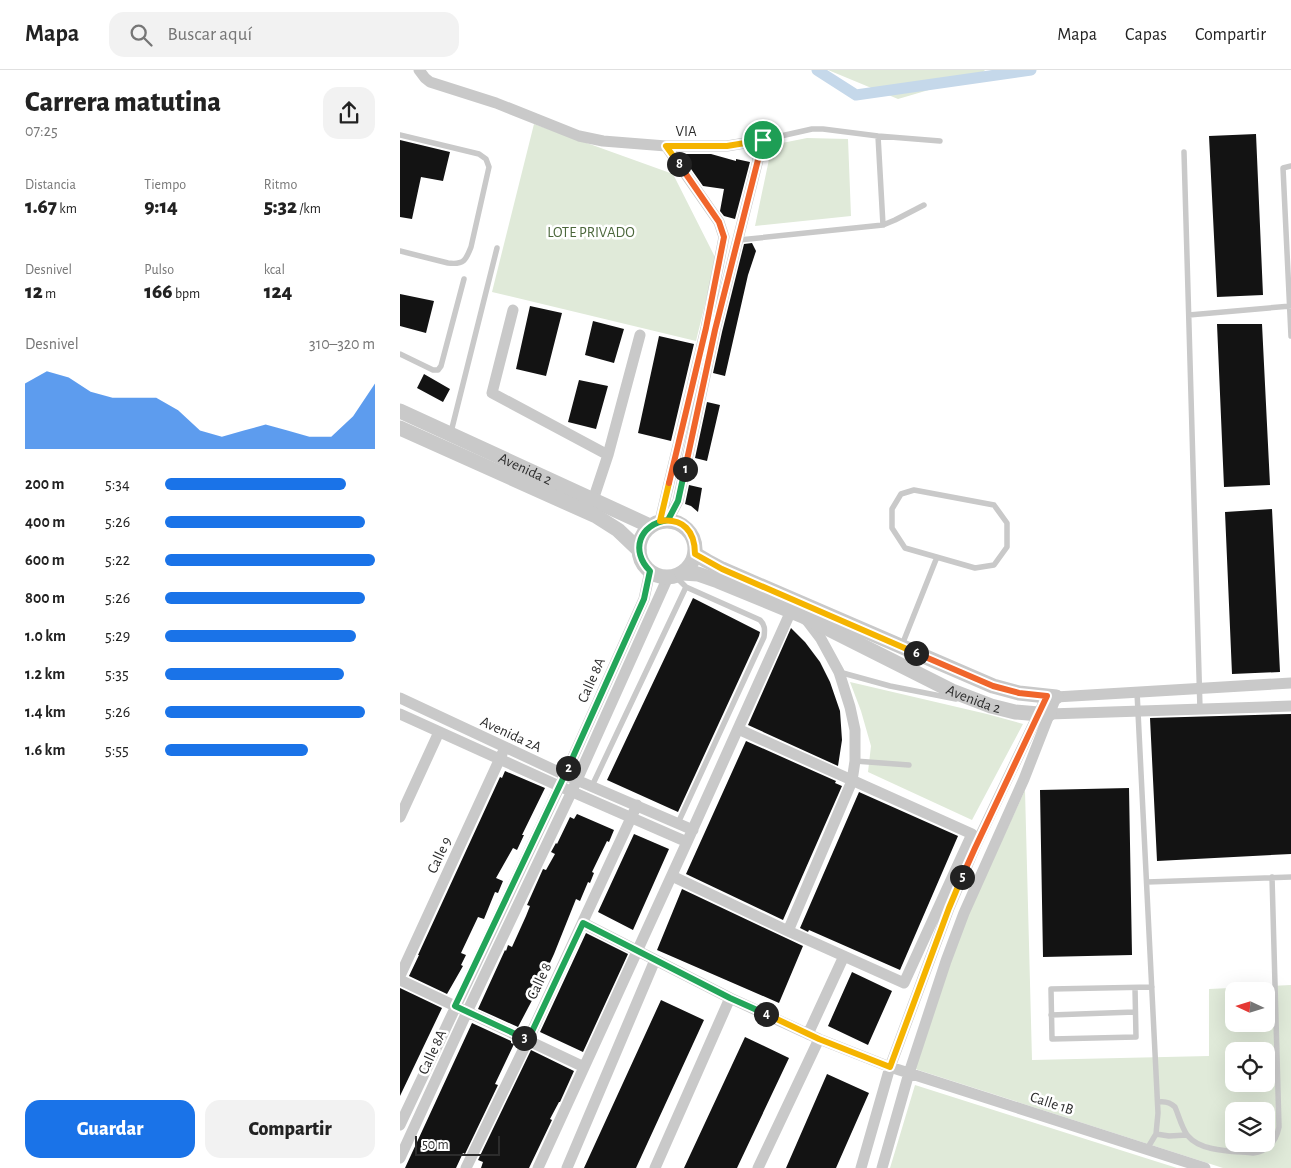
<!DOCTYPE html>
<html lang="es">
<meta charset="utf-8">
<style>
:root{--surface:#fff;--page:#f2f2f2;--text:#222;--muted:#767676;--line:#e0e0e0;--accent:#1a73e8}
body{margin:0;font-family:"Alegreya Sans",sans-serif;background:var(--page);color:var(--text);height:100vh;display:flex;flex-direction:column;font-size:19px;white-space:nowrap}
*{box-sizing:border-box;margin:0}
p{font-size:16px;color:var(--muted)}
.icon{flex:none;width:28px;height:28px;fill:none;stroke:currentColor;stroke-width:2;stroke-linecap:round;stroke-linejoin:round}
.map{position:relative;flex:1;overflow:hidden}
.panel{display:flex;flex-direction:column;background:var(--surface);width:400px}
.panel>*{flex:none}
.needle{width:32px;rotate:274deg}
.fabs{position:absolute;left:825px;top:912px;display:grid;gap:10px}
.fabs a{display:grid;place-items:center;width:50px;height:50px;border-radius:10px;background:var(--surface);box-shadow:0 5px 20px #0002;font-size:25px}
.scale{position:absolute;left:15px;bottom:12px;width:85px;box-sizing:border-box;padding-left:5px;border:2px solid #2c2c2c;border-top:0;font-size:14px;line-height:18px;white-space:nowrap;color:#2c2c2c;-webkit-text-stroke:4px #fff;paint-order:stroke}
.pin{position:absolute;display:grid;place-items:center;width:42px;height:42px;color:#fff;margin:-21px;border:2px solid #fff;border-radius:50%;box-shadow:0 1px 5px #0007}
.km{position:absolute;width:25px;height:25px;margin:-12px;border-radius:50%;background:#222;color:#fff;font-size:14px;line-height:25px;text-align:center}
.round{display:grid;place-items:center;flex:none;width:52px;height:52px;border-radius:15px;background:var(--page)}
.headline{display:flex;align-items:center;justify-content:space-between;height:85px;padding:0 25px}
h1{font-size:28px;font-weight:800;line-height:38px}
.figures{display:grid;grid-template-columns:repeat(3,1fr);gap:8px;height:85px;padding:5px 25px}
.figures div{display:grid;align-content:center}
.figures b{font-size:21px;font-weight:800}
.figures small{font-size:14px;font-weight:400}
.figures p{font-size:14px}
.chart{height:140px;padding:10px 25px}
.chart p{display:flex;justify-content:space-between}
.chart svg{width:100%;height:90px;margin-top:5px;fill:var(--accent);opacity:.7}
.primary-button{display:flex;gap:10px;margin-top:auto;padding:10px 25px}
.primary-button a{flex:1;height:58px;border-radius:15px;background:var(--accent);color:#fff;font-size:20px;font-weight:800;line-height:58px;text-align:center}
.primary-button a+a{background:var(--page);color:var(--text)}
ul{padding:0 25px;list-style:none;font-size:16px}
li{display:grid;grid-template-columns:80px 60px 1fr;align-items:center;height:38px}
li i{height:12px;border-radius:6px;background:var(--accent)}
header{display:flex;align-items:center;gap:30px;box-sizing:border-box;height:70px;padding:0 25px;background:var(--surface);border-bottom:1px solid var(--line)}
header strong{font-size:24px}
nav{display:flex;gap:28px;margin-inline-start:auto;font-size:18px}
.search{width:350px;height:45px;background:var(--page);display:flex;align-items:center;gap:12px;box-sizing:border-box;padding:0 18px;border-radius:15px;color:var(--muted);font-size:19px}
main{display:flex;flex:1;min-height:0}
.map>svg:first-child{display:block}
.green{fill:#e0ead9;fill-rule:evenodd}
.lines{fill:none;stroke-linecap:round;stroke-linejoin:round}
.canal{stroke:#c5d8ea;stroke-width:11}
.building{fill:#131313}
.service{stroke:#c9c9c9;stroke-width:5.5}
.minor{stroke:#c9c9c9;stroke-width:11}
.tertiary{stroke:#c9c9c9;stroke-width:15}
.split-1-casing{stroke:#fff;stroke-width:10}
.split-2-casing{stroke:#fff;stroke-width:10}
.split-3-casing{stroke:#fff;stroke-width:10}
.split-4-casing{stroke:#fff;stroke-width:10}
.split-5-casing{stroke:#fff;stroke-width:10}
.split-6-casing{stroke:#fff;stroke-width:10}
.split-7-casing{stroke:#fff;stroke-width:10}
.split-8-casing{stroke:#fff;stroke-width:10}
.split-9-casing{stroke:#fff;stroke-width:10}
.split-1{stroke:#f0652b;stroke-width:6}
.split-2{stroke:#22a559;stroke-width:6}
.split-3{stroke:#22a559;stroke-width:6}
.split-4{stroke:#22a559;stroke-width:6}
.split-5{stroke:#f5b400;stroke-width:6}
.split-6{stroke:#f0652b;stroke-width:6}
.split-7{stroke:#f5b400;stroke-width:6}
.split-8{stroke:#f0652b;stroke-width:6}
.split-9{stroke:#f5b400;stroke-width:6}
.labels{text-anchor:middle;stroke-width:5;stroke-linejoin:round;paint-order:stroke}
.street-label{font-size:15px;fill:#2c2c2c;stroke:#fff}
.park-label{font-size:15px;fill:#4b673b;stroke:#fff}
</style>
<header>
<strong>Mapa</strong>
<div class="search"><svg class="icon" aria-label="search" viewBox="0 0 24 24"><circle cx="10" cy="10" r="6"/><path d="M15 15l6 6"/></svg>Buscar aquí</div>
<nav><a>Mapa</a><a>Capas</a><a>Compartir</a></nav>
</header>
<main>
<section class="panel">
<div class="headline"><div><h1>Carrera matutina</h1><p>07:25</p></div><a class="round"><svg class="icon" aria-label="share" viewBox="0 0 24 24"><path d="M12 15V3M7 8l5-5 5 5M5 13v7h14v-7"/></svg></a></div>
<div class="figures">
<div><p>Distancia</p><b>1.67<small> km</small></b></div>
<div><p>Tiempo</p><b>9:14</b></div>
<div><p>Ritmo</p><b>5:32<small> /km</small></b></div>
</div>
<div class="figures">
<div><p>Desnivel</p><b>12<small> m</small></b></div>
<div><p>Pulso</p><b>166<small> bpm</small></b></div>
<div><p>kcal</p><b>124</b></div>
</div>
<div class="chart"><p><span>Desnivel</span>310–320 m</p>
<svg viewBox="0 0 160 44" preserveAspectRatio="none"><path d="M0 44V12L10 6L20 9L30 16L40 19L50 19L60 19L70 25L80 35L90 38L100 35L110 32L120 35L130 38L140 38L150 28L160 12V44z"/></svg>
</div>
<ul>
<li><b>200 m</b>5:34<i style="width:86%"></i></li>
<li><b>400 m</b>5:26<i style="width:95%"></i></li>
<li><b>600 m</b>5:22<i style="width:100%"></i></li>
<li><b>800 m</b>5:26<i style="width:95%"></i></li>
<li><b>1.0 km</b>5:29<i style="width:91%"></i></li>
<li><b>1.2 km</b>5:35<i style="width:85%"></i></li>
<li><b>1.4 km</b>5:26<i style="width:95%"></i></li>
<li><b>1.6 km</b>5:55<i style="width:68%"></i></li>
</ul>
<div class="primary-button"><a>Guardar</a><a>Compartir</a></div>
</section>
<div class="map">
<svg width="891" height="1098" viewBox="0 0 891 1098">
<rect width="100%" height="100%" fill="#fff"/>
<path class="green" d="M 428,0 L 585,0 L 580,5 L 498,29 Z
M 134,54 L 273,104 L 316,189 L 296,271 L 92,222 Z
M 407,68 L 448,69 L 451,146 L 355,156 L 372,75 Z
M 450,612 L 587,644 L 623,654 L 572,750 L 468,702 L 471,676 L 461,641 Z
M 625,720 L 632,990 L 809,986 L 809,919 L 891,915 L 891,1098 L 823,1098 L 515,999 L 556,871 ZM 834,921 L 866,921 L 866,954 L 834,954 ZM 834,981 L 866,981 L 866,1014 L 834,1014 ZM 834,1041 L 866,1041 L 866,1074 L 834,1074 Z
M 515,1015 L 777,1098 L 490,1098 Z"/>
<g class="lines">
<path class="canal" d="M 417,0 L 456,25 L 631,0"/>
</g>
<path class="building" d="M 856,64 L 863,225 L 817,227 L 809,66 Z
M 0,70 L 50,82 L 43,111 L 21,107 L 12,149 L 0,147 Z
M 285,84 L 311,84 L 336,91 L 336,89 L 350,92 L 335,149 L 324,146 L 320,141 L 324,119 L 303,116 L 284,89 Z
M 352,173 L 356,181 L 348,205 L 325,306 L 313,303 L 322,262 L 344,174 Z
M 0,224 L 34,231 L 26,263 L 0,256 Z
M 130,236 L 162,243 L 146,306 L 116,299 Z
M 193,251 L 224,259 L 214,293 L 185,285 Z
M 817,254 L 862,254 L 870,415 L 824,417 Z
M 259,266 L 294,274 L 271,371 L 238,363 Z
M 24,304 L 50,319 L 43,332 L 17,318 Z
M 179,310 L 208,316 L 196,359 L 168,352 Z
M 307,332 L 320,335 L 307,391 L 295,388 Z
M 289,415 L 302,418 L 298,442 L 291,436 L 285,434 Z
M 872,439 L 880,602 L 832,604 L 825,442 Z
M 293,528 L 360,562 L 359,566 L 278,742 L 207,710 Z
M 391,558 L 405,572 L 420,592 L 430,612 L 440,641 L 442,670 L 438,696 L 348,655 Z
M 891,644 L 891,784 L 757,791 L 750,648 Z
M 346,671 L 436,711 L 435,713 L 442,716 L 383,850 L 286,804 Z
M 105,701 L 145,718 L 122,765 L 124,765 L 117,780 L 113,778 L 96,808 L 103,811 L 98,823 L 95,822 L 84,849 L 78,847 L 61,883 L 66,885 L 61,895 L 63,896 L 47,924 L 9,906 L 19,885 L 18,885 L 100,707 L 102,708 Z
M 729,718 L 732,885 L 643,887 L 640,720 Z
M 459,722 L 558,766 L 500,900 L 409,860 L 408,862 L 400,858 Z
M 177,744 L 214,760 L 209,772 L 207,771 L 192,802 L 194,803 L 190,813 L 188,812 L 180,831 L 176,829 L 154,884 L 138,919 L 118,957 L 78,939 L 105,880 L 106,881 L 108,875 L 112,877 L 126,846 L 130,836 L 127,835 L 143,799 L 146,800 L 155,784 L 151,782 L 156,773 L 157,774 L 170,747 L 174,749 Z
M 234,764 L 269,779 L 233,860 L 198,842 Z
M 282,819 L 403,876 L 379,933 L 257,880 Z
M 186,863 L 228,884 L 183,982 L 140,962 Z
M 452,902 L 492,921 L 468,975 L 428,956 Z
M 0,918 L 42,938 L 0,1026 Z
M 261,930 L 304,950 L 236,1098 L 184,1098 Z
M 72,953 L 111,971 L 111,973 L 114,974 L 95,1014 L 98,1015 L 65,1084 L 63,1083 L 56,1098 L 5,1098 Z
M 345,967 L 389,988 L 337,1098 L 284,1098 Z
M 131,980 L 174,1001 L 160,1032 L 159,1032 L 150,1049 L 152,1050 L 129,1098 L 81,1098 L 83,1092 L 78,1090 Z
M 427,1004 L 469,1023 L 436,1098 L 386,1098 Z"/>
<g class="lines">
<path class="service" d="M 0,65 L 79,84 L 86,89 L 89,97 L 71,177 C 66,190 64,195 48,193 L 0,181
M 478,66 L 483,155
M 363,70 L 412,59 L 423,59 L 478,66 L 540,71
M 784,82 L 800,639
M 891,96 L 883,98 L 891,266
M 339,170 L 483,155 L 495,150 L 524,135
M 789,245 L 891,236
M 0,284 L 33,300 L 38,300 L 41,296 L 64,209
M 51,362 L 97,178
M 514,420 L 594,435 L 607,453 L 607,477 L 594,495 L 575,498 L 505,478 L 492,458 L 492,439 L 501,424 Z
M 275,506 L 286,517
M 502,575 L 537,487
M 439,602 L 490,616 L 556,629
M 737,622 L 758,1043 L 756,1064 L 747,1079
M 455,691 L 509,695
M 192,716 L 286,517 L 360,550 C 365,555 365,559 364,567 L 278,753
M 747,812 L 891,807
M 735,918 L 736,967 L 652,969 L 651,919 L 752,917
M 651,945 L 735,942
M 758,1032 C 765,1031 770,1032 775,1037 C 779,1046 782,1059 788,1066 C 801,1082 833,1081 853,1083 C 867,1081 876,1072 879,1057 L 872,807
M 756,1064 L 769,1066 L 787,1065"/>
<path class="minor" d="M 19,0 L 25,8 L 30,12 L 96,33 L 179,66 L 203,71 L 266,76 L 327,76 L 363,70 L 315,260 L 306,258
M 113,240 L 92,323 L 208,385
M 193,430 L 208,385 L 240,265
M 268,450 L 278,431 L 315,260
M 260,451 L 306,258 L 324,167 L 319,152 L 266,76
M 0,628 L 165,705 L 293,760
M 0,644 L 159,716 L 287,772
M 649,644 L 891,636
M 0,747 L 39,662
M 272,806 L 388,861 L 504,913 L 572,764 L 338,659
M 183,853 L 330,928 L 419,969 L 490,997 L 805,1098
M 388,861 L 452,711 L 455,691 L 455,660 L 450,637 L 439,602 L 421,569 L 405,548
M 0,906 L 102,684
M 0,910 L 184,997
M 408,964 L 444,886
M 0,1055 L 165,705 L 244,529 L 250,501
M 0,1088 L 67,942 L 172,721 L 268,507
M 66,1098 L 128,970 L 237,735
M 138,1098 L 287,772 L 391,541
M 167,1098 L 255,890
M 255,1098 L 330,928
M 358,1098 L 419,969
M 461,1098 L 490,997 L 549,838 L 575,777 L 647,626
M 482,1098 L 509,1003 L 546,891 L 564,843 L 624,709 L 656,627 L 891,613"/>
<g class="tertiary">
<path id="s1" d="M 0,341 L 250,456"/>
<path d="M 0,358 L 196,446 L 218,460 L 239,480"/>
<circle cx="267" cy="479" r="28"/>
<path d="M 295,484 L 307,491 L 322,499 L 593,616 L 619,623 L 656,627"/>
<path id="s2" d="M 282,503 L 298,504 L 318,511 L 403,546 L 552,621 L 591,636 L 615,642 L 639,644 L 649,644"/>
</g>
</g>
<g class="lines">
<g class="split-1-casing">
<path id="split-1" d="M 285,399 L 315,260 L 363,70"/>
</g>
<g class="split-2-casing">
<path id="split-2" d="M 168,698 L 244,529 L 250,501 C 230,481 239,454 268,450 L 278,431 L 285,399"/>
</g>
<g class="split-3-casing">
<path id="split-3" d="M 124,968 L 55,936 L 168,698"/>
</g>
<g class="split-4-casing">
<path id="split-4" d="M 124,968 L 128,970 L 183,853 L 330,928 L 366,944"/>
</g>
<g class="split-5-casing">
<path id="split-5" d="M 366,944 L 419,969 L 490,997 L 549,838 L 562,807"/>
</g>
<g class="split-6-casing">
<path id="split-6" d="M 516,583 L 593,616 L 619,623 L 647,626 L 575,778 L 562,807"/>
</g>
<g class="split-7-casing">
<path id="split-7" d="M 269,413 L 260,451 C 283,448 295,461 295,484 L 322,499 L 516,583"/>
</g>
<g class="split-8-casing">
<path id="split-8" d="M 269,413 L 306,258 L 324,167 L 319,152 L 279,94"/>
</g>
<g class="split-9-casing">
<path id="split-9" d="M 279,94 L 266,76 L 327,76 L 363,70"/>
</g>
<use href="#split-1" class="split-1"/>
<use href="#split-2" class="split-2"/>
<use href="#split-3" class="split-3"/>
<use href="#split-4" class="split-4"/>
<use href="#split-5" class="split-5"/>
<use href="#split-6" class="split-6"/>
<use href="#split-7" class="split-7"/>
<use href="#split-8" class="split-8"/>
<use href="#split-9" class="split-9"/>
</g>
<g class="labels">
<g class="street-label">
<text x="286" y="66">VIA</text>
<text dy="5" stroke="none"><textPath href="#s1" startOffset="138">Avenida 2</textPath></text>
<text transform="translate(191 610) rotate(-66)" y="5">Calle 8A</text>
<text dy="5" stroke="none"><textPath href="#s2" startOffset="319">Avenida 2</textPath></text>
<text transform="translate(111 664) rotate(25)" y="5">Avenida 2A</text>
<text transform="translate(39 785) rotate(-65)" y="5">Calle 9</text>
<text transform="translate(139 911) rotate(-65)" y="5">Calle 8</text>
<text transform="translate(32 982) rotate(-65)" y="5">Calle 8A</text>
<text transform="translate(652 1033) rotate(18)" y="5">Calle 1B</text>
</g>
<g class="park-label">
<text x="191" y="167">LOTE PRIVADO</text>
</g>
</g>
</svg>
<div class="fabs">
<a><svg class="needle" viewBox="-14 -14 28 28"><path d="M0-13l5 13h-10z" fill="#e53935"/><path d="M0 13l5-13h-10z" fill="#767676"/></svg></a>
<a><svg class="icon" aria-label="locate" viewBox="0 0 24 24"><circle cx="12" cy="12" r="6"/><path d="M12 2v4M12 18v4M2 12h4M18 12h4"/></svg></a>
<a><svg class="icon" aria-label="layers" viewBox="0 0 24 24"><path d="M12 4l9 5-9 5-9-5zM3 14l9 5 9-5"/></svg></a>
</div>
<div class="scale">50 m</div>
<div class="pin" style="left:363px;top:70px;background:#1e9e55"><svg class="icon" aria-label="arrive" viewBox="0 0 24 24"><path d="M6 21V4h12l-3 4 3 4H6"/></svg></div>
<b class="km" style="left:285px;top:399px">1</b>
<b class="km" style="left:168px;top:698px">2</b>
<b class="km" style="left:124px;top:968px">3</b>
<b class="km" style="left:366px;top:944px">4</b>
<b class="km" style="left:562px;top:807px">5</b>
<b class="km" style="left:516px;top:583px">6</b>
<b class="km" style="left:279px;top:94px">8</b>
</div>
</main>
